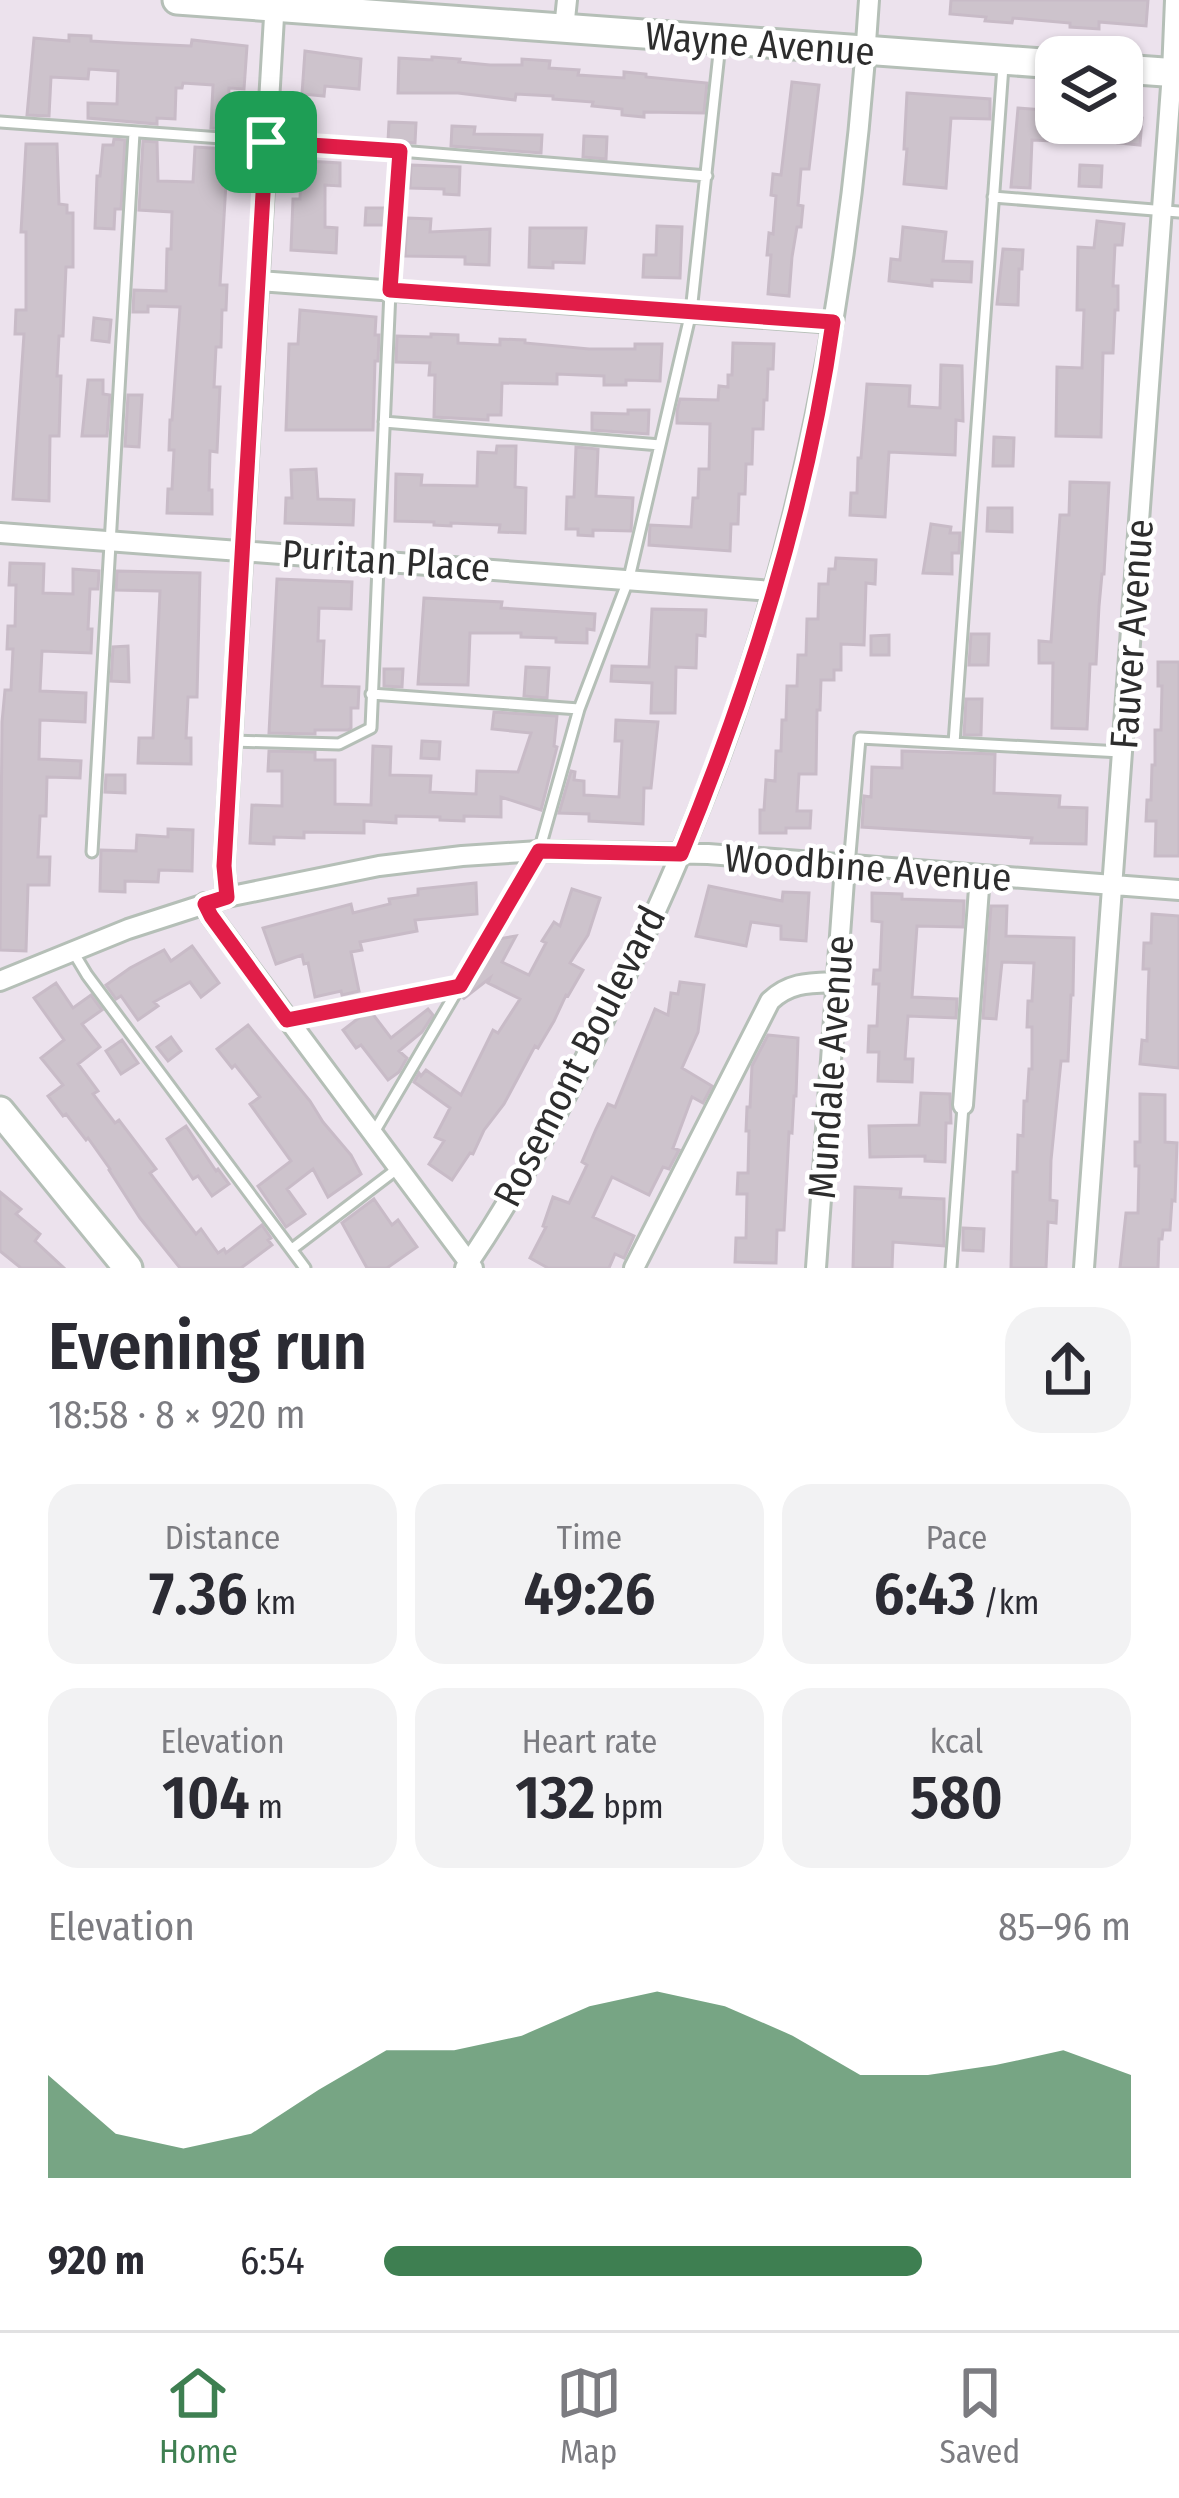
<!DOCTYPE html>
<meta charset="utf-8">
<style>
:root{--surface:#fff;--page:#f2f2f3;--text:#2b2b33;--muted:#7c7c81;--line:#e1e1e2;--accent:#3e7f51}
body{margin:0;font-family:"Fira Sans Condensed",sans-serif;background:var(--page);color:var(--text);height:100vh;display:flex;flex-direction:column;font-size:45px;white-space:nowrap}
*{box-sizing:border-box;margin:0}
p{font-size:39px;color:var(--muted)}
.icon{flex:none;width:66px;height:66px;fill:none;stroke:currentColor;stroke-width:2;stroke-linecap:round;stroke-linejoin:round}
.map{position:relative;height:1268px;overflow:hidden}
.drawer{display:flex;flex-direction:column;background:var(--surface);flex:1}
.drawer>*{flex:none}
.fabs{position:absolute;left:1035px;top:36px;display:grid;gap:24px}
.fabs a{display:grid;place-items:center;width:108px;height:108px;border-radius:24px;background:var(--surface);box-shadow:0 3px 9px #0004;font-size:60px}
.pin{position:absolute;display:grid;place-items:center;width:102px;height:102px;color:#fff;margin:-51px;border-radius:24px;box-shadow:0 6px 18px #0006}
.round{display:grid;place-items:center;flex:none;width:126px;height:126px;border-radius:36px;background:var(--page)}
.overview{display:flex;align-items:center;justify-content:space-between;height:204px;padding:0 48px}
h1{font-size:66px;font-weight:600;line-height:90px}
.metrics{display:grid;grid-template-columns:repeat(3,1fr);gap:18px;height:204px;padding:12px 48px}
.metrics div{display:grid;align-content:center;border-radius:30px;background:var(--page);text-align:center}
.metrics b{font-size:60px;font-weight:600}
.metrics small{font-size:33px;font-weight:400}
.metrics p{font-size:33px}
.chart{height:336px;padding:24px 48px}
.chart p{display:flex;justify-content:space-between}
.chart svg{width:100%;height:216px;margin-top:12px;fill:var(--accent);opacity:.7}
ul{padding:0 48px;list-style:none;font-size:39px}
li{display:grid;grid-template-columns:192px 144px 1fr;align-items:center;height:90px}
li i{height:30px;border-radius:15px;background:var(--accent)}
.dock{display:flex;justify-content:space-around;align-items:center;height:168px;border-top:3px solid var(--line);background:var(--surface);font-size:33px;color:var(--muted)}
.dock a{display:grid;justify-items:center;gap:6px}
.dock .selected{color:var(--accent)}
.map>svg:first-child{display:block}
.building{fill:#cdc3cc;stroke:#c8bbc7;stroke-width:3}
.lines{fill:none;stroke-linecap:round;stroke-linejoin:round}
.lane-casing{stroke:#b5bfb7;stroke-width:15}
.street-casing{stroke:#b5bfb7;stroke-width:24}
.secondary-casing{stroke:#b5bfb7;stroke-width:33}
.lane{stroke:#fff;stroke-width:9}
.street{stroke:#fff;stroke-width:18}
.secondary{stroke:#fff;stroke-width:27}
.route-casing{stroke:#fff;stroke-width:24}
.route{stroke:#e11d48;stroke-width:15}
.labels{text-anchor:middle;stroke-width:9;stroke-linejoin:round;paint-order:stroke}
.street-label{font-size:39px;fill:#2d2d2d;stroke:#fff}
</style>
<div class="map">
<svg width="1179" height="1268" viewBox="0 0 1179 1268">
<rect width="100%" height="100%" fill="#ece2ed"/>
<path class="building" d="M 951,0 L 1148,0 L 1146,26 L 1099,22 L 1099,29 L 1070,27 L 1070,23 L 1013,18 L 1012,23 L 985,21 L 986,17 L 950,14 Z
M 69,35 L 91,36 L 91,41 L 124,43 L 191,46 L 192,40 L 247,46 L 244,89 L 229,88 L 227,129 L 211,128 L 213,85 L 183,83 L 182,88 L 176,88 L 175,119 L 157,118 L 157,124 L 88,118 L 88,103 L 117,104 L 118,71 L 89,69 L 88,79 L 51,77 L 49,116 L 27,115 L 34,38 L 69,41 Z
M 305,51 L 361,59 L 359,89 L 325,86 L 324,96 L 302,94 Z
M 432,57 L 460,59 L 459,62 L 490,65 L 522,65 L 522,59 L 550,61 L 549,68 L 579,70 L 578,75 L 624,78 L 624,72 L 646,74 L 646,77 L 707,83 L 704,113 L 644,112 L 644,117 L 622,115 L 622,109 L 592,106 L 593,102 L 553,99 L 553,96 L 516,94 L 515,100 L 458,93 L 398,93 L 399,58 L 432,60 Z
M 792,82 L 819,85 L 809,169 L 801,169 L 798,205 L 803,206 L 801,227 L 797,227 L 792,257 L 789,296 L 768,294 L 771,255 L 767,255 L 769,233 L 773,234 L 776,196 L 771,195 L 773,174 L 781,175 Z
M 907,93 L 990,99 L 990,119 L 951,118 L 946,188 L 904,184 L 907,149 L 904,149 Z
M 1018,108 L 1056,111 L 1056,123 L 1075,123 L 1073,142 L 1032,140 L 1030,188 L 1011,187 Z
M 1122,116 L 1142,118 L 1140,145 L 1118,143 L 1119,138 L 1075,134 L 1075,123 L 1122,123 Z
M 288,119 L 310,119 L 309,135 L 288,134 Z
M 389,122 L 416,123 L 415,143 L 388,141 Z
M 452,126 L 475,127 L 474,134 L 542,135 L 541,153 L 451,146 Z
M 584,136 L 607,137 L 606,159 L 583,157 Z
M 114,139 L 125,140 L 121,209 L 115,209 L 114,229 L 95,228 L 97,176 L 100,176 L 103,145 L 113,145 Z
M 143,141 L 157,142 L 158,181 L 193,182 L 195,147 L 228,149 L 220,285 L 227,285 L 226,310 L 222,310 L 221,347 L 216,347 L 214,387 L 220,387 L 217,452 L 210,451 L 209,490 L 212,490 L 212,514 L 167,513 L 168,489 L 172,489 L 174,450 L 169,450 L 170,420 L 172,420 L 180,307 L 148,306 L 148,312 L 133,312 L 134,290 L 166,291 L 167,249 L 171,249 L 172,212 L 139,210 Z
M 26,144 L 57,144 L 59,204 L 67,205 L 67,213 L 73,213 L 73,267 L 66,267 L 63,336 L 59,336 L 57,376 L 61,376 L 59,436 L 50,436 L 49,501 L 13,499 L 24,334 L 15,334 L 16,310 L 26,310 L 26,232 L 21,232 Z
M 307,161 L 340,163 L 340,186 L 325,185 L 325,227 L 337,228 L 336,253 L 291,250 L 293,199 L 300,199 L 301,171 L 307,172 Z
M 411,165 L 460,167 L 459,195 L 444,194 L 444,189 L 410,188 Z
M 1080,165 L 1102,166 L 1101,187 L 1079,186 Z
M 366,208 L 385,208 L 385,225 L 365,225 Z
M 407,218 L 431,219 L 430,232 L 490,229 L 489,265 L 465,264 L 465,257 L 405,256 Z
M 1097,221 L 1124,224 L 1122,245 L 1115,245 L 1113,286 L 1118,286 L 1118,310 L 1115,310 L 1113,353 L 1103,353 L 1101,437 L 1056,436 L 1057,367 L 1082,368 L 1084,310 L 1077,310 L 1078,247 L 1094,248 Z
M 657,226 L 682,227 L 680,278 L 643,277 L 644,255 L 656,255 Z
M 903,227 L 946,232 L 943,261 L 972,262 L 971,282 L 932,280 L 932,286 L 889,281 L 891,259 L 900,260 Z
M 530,228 L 586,228 L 584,263 L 553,262 L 553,268 L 529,267 Z
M 1003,249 L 1023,250 L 1022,269 L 1019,269 L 1018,305 L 997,304 Z
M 300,310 L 376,317 L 375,335 L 379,335 L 378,361 L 375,361 L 373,430 L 286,430 L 289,344 L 298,344 Z
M 94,318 L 111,320 L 109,342 L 92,340 Z
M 431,334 L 458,335 L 458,343 L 500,345 L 500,339 L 525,340 L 525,343 L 589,349 L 635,349 L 635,344 L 662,344 L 660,381 L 626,380 L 626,385 L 604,385 L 604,376 L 557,374 L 557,384 L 502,383 L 501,415 L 488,415 L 488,420 L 434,417 L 435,375 L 429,375 L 430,363 L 396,362 L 397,336 L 431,337 Z
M 733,343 L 774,344 L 773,369 L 768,369 L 767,400 L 764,400 L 763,429 L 753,429 L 752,464 L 746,464 L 745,494 L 739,494 L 738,524 L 731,524 L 730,551 L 649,545 L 650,525 L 691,527 L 693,498 L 698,498 L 699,469 L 709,469 L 710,424 L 677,423 L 677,411 L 680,399 L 718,400 L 719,386 L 728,387 L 728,375 L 732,375 Z
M 941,365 L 962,366 L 963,421 L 956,420 L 955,455 L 889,452 L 885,517 L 850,515 L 851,493 L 857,493 L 858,458 L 861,458 L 867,384 L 910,386 L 909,406 L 940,408 Z
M 88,380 L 103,380 L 103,394 L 110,395 L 107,436 L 82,436 Z
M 128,395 L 142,395 L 139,447 L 125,446 Z
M 628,410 L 649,410 L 648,434 L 592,430 L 592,413 L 628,414 Z
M 994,437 L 1014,438 L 1013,466 L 993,466 Z
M 497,446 L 516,446 L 515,487 L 526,488 L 525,533 L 499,532 L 500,525 L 451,523 L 451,526 L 434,525 L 434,522 L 395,521 L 396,474 L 422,475 L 421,485 L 477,486 L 478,452 L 496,453 Z
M 576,447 L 598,449 L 596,496 L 633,498 L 631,531 L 593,530 L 593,536 L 578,535 L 578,529 L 566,529 L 567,497 L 574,497 Z
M 316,469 L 318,499 L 354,500 L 353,525 L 285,523 L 286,498 L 292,498 L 291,470 Z
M 1070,482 L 1109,483 L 1104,574 L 1102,574 L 1099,606 L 1096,664 L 1090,664 L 1087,729 L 1052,728 L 1053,663 L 1039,663 L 1039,641 L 1051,642 L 1060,515 L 1069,515 Z
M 988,508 L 1012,508 L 1012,532 L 987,531 Z
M 931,524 L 951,527 L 950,533 L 960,533 L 959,553 L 952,553 L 952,574 L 923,573 Z
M 836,558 L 876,560 L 875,584 L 866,583 L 864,645 L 841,644 L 841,670 L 834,670 L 834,680 L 821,680 L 820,710 L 817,710 L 816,774 L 799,774 L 797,811 L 811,811 L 810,828 L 786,828 L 786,833 L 760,833 L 760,810 L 764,810 L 766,780 L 775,781 L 776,751 L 781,751 L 782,720 L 786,720 L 787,686 L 797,686 L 798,655 L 806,655 L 807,619 L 818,619 L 819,584 L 828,584 L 829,569 L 835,569 Z
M 10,563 L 44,564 L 43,593 L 73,594 L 73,569 L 99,571 L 98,589 L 90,589 L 88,629 L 92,629 L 91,653 L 42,651 L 40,691 L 86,693 L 85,722 L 40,720 L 39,759 L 81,761 L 80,778 L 47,777 L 46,816 L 40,816 L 38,857 L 50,857 L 49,885 L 28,885 L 26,951 L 0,950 L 2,722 L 5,690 L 11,690 L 13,649 L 7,649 L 8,626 L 15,626 L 16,585 L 9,585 Z
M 117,571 L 200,573 L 197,697 L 188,697 L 186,738 L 191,738 L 191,764 L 138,763 L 139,738 L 153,738 L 160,591 L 116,590 Z
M 277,579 L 352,582 L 351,609 L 319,608 L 318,641 L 324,641 L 322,686 L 359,687 L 358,708 L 351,708 L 351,728 L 348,730 L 315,730 L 315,734 L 269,733 Z
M 424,598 L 502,602 L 501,608 L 595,614 L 594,630 L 587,629 L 587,643 L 556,642 L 556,638 L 521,637 L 521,633 L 470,633 L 468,685 L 418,684 Z
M 652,609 L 706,610 L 705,636 L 697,635 L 696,668 L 676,667 L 675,713 L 651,713 L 652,683 L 611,681 L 612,666 L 649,667 Z
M 971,634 L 989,634 L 988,665 L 969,665 Z
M 889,635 L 889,655 L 871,655 L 871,636 Z
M 128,646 L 129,682 L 111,681 L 113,647 Z
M 1158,662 L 1179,662 L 1179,856 L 1155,856 L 1156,821 L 1146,821 L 1147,800 L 1151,800 L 1152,765 L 1155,765 L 1155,730 L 1161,730 L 1162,686 L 1158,686 Z
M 526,667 L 549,668 L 547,698 L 524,696 Z
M 384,669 L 403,669 L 402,687 L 384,686 Z
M 966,699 L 982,699 L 981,735 L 964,735 Z
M 494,712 L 557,716 L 554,746 L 557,747 L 541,810 L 501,797 L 501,817 L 464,816 L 464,821 L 440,820 L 440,817 L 396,816 L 396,823 L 364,821 L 364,833 L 304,832 L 304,838 L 274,837 L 274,844 L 250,843 L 252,805 L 282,806 L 282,771 L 268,771 L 269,751 L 315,752 L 315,760 L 335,760 L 335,804 L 371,805 L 373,746 L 391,747 L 390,775 L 431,776 L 430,792 L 476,794 L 477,771 L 518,772 L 531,733 L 492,729 Z
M 616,720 L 658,722 L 651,788 L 644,788 L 643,824 L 589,821 L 589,814 L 559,813 L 571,771 L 575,772 L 574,780 L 584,781 L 584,795 L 619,797 L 622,741 L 615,741 Z
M 422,741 L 440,742 L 439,759 L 421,758 Z
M 902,751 L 995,754 L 994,793 L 1060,796 L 1059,807 L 1087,808 L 1086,844 L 1031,843 L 1032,838 L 862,827 L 864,796 L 871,797 L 872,767 L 902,768 Z
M 106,775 L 125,775 L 125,793 L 105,792 Z
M 168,829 L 193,830 L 192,871 L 159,870 L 158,882 L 125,881 L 125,892 L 100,891 L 101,850 L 136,851 L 137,835 L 168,837 Z
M 476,883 L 477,914 L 415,920 L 417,931 L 360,942 L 362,950 L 351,952 L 359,991 L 342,995 L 341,991 L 315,997 L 308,963 L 304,964 L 302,955 L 276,964 L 263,928 L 351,904 L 353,913 L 390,904 L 389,899 L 418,895 L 418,889 Z
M 709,886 L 782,901 L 783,892 L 809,893 L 806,941 L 781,939 L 781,926 L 751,922 L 746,946 L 696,936 Z
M 572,889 L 600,898 L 588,935 L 570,963 L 583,970 L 568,996 L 566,995 L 554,1021 L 538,1048 L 535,1046 L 504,1104 L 484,1130 L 473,1154 L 470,1153 L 452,1180 L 429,1164 L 444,1141 L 435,1137 L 450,1108 L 414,1082 L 419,1073 L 421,1076 L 426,1070 L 461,1095 L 493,1030 L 498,1033 L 520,999 L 488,983 L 490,978 L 463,999 L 468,989 L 498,939 L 516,936 L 502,962 L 529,975 L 546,943 L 542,941 L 554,922 L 560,926 Z
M 872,893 L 902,894 L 902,899 L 964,901 L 963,927 L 917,926 L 912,997 L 957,999 L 956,1018 L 908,1016 L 905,1059 L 913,1059 L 912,1082 L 878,1081 L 879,1052 L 868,1052 L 869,1026 L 877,1026 L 879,984 L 873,984 L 874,970 L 880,970 L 882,922 L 872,921 Z
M 991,906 L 1007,906 L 1006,936 L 1074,938 L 1073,995 L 1071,995 L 1068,1061 L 1061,1061 L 1051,1160 L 1050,1200 L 1057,1201 L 1056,1223 L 1048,1222 L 1046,1268 L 1011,1268 L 1013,1172 L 1017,1172 L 1018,1135 L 1023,1136 L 1024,1101 L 1027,1101 L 1029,1069 L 1032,1069 L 1032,1027 L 1027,1027 L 1028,1001 L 1032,1001 L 1034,963 L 1002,962 L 996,1019 L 983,1018 Z
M 1152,914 L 1179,916 L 1179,1068 L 1140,1064 L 1142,1040 L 1147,1041 L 1148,997 L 1149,969 L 1143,969 L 1144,943 L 1151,943 Z
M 192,946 L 219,983 L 201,997 L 190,982 L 154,1002 L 158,1006 L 138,1020 L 121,996 L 116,999 L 106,985 L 130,968 L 164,950 L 171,961 Z
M 680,982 L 704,985 L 698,1032 L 682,1068 L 712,1086 L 703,1103 L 692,1097 L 673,1148 L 679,1150 L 669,1169 L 663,1167 L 649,1195 L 612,1177 L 593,1217 L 634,1236 L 624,1258 L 615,1254 L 609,1268 L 548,1268 L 530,1258 L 546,1227 L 543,1226 L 553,1197 L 569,1203 L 587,1165 L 582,1162 L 596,1129 L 608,1104 L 615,1107 L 655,1009 L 668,1015 L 671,993 L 678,994 Z
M 56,983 L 73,1008 L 91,995 L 102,1010 L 82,1024 L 100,1047 L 78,1064 L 98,1091 L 93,1094 L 115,1123 L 119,1120 L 156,1169 L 150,1173 L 196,1234 L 201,1229 L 218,1253 L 224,1249 L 226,1253 L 262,1225 L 271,1238 L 268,1240 L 272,1245 L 241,1268 L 180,1268 L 140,1218 L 109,1170 L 110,1169 L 88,1138 L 86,1140 L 66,1114 L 63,1116 L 48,1096 L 63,1085 L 41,1058 L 64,1040 L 34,998 Z
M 428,1009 L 433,1015 L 422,1032 L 399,1051 L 407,1058 L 399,1072 L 388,1080 L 361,1045 L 356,1048 L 343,1030 L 364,1014 L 372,1013 L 391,1038 Z
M 248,1025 L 310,1101 L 323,1122 L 351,1155 L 361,1174 L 328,1197 L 313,1169 L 287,1189 L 305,1214 L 286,1227 L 258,1186 L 291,1161 L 250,1104 L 260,1097 L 235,1065 L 232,1068 L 217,1049 Z
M 768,1035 L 798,1038 L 796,1096 L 794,1096 L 792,1133 L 789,1132 L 784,1230 L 777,1230 L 776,1263 L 735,1262 L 736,1238 L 746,1238 L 747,1194 L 737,1194 L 738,1173 L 748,1173 L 749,1131 L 746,1131 L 747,1107 L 750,1107 L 752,1066 Z
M 171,1037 L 181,1051 L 168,1061 L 157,1047 Z
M 122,1040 L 138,1063 L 121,1074 L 106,1051 Z
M 921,1093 L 950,1094 L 951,1123 L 946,1123 L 945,1162 L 925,1161 L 925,1156 L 870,1157 L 869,1126 L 919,1125 Z
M 1140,1094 L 1165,1095 L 1165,1142 L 1177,1143 L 1175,1201 L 1172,1200 L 1170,1230 L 1163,1230 L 1162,1239 L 1159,1239 L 1158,1268 L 1120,1268 L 1126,1213 L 1138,1213 L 1139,1166 L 1135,1166 L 1135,1142 L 1140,1142 Z
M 186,1126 L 216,1171 L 218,1169 L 229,1184 L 212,1196 L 198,1176 L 193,1179 L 167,1139 Z
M 855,1187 L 901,1189 L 900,1197 L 944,1199 L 944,1246 L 893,1242 L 892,1268 L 853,1268 Z
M 0,1192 L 21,1209 L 16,1214 L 40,1234 L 35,1241 L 64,1268 L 21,1268 L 0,1251 Z
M 374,1199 L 392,1225 L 398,1220 L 417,1247 L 387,1268 L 367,1268 L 342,1223 Z
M 963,1228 L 984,1229 L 983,1251 L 963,1250 Z"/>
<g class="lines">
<g class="lane-casing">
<path id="lane" d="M 0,122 L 400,151 L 707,176
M 993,197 L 1179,212
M 384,422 L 660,445
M 371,694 L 579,709
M 232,741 L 339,744 L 371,728 L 390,291 L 400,151
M 954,743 L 1003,66
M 92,852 L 134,133
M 849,866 L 860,738 L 1121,752
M 72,950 L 87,975 L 305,1268
M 289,1020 L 460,986
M 373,1134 L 539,851 L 579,709 L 629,578 L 691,312 L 720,44
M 292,1249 L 397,1169
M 951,1268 L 963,1106"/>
</g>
<g class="street-casing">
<path id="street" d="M 564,29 L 567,0
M 259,281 L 833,323
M 0,533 L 772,591
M 227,897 L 224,866 L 275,0
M 205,903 L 211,916 L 473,1268
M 0,981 L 128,929 L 227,897 L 379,866 L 462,856 L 539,851 L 708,854 L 1179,890
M 963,1105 L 980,875
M 465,1268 C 518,1191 562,1106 603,1022 C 657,914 706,802 744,687 C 817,465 855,233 869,0
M 634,1268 L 770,1001 C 790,982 810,983 837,982
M 816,1268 L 845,866
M 1084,1268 L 1172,73 L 1175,0"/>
</g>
<g class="secondary-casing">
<path id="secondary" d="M 177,0 L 1056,64
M 1122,69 L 1179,73
M 0,1111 L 128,1268"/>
</g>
<use href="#lane" class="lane"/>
<use href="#street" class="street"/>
<use href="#secondary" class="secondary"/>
</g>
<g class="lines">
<g class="route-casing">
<path id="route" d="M 266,142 L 400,151 L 390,290 L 833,322 C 808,501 750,687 681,854 L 539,851 L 460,986 L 287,1020 L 211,916 L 205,904 L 227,897 L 224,866 Z"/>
</g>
<use href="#route" class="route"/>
</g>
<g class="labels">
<g class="street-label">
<text transform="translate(760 43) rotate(4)" y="14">Wayne Avenue</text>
<text transform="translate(386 560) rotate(4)" y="14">Puritan Place</text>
<text transform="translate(1131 634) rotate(-86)" y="14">Fauver Avenue</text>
<text transform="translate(868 867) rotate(4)" y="14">Woodbine Avenue</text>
<text transform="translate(579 1056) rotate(-63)" y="14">Rosemont Boulevard</text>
<text transform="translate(830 1067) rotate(-86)" y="14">Mundale Avenue</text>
</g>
</g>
</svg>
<div class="fabs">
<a><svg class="icon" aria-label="layers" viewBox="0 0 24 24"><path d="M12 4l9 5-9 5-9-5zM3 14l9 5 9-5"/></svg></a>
</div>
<div class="pin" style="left:266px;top:142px;background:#1e9e55"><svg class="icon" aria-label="arrive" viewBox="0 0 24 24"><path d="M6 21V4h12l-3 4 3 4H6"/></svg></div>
</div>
<section class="drawer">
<div class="overview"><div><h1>Evening run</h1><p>18:58 · 8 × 920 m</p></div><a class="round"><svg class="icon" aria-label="share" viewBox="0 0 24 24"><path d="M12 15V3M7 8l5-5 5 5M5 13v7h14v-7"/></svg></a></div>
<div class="metrics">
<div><p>Distance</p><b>7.36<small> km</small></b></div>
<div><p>Time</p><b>49:26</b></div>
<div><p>Pace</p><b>6:43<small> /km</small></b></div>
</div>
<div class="metrics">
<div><p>Elevation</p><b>104<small> m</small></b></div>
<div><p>Heart rate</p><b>132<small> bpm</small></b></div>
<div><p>kcal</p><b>580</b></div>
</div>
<div class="chart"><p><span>Elevation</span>85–96 m</p>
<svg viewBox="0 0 160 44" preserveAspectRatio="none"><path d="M0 44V23L10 35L20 38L30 35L40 26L50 18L60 18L70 15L80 9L90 6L100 9L110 15L120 23L130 23L140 21L150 18L160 23V44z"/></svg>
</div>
<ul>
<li><b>920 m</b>6:54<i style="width:72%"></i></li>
</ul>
</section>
<nav class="dock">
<a class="selected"><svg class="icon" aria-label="home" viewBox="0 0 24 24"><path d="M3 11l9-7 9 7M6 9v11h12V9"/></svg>Home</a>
<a><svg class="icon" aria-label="map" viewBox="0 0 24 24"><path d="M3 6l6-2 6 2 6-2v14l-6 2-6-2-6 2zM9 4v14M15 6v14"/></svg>Map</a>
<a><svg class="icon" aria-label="saved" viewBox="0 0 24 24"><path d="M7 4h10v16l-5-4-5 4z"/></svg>Saved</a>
</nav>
